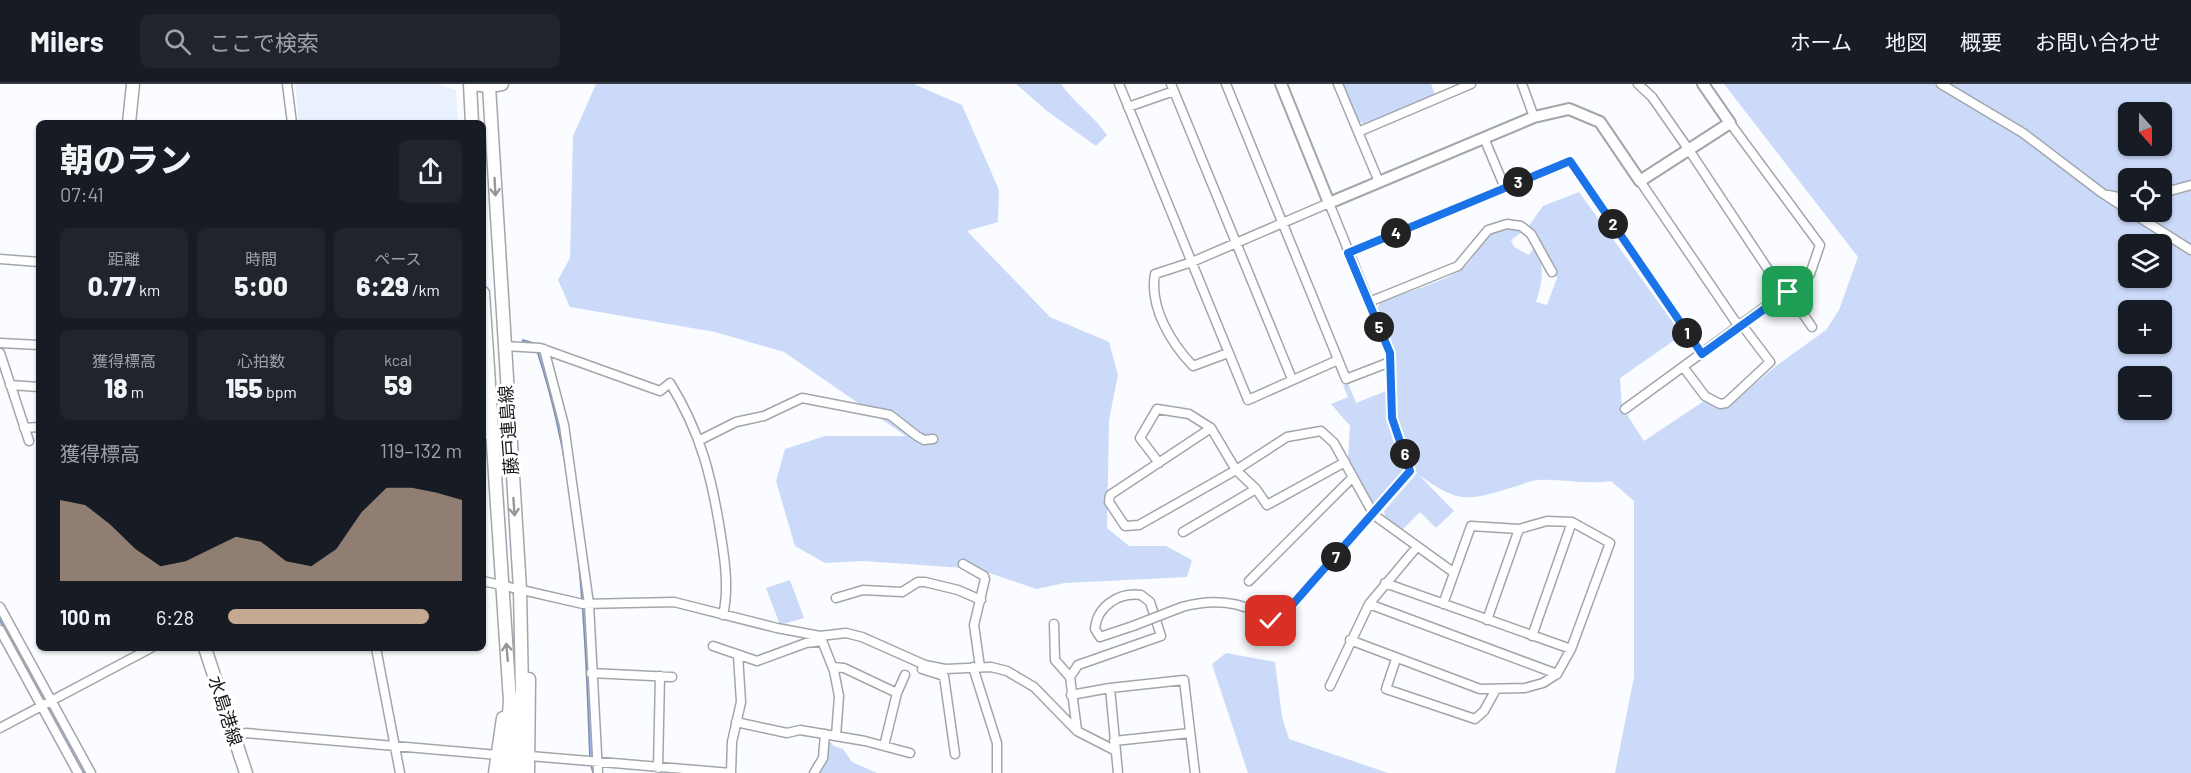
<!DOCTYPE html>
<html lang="ja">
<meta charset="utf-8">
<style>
:root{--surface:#171b24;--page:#20242c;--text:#f1f3f6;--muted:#9ea1a6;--line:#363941;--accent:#c5a993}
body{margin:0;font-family:Barlow,"Noto Sans JP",sans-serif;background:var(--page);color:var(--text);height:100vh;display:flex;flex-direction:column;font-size:22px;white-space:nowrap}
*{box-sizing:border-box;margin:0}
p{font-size:20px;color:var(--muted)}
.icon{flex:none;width:33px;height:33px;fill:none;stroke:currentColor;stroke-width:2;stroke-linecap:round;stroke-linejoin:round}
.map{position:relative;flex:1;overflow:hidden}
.sheet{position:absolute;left:36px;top:36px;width:450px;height:531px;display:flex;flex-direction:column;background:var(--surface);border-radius:9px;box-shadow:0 2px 4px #0004}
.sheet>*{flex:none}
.needle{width:39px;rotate:159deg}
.buttons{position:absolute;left:2118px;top:18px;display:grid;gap:12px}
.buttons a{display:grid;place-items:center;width:54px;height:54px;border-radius:9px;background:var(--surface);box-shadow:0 2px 4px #0004;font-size:30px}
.pin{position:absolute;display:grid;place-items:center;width:51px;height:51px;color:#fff;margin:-26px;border-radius:12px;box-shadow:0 3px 9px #0006}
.km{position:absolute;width:30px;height:30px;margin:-15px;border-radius:50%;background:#222;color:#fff;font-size:16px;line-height:30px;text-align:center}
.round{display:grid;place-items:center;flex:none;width:63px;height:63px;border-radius:9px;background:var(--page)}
.headline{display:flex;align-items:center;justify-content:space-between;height:102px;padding:0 24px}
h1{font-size:33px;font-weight:800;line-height:45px}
.figures{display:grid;grid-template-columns:repeat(3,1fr);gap:9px;height:102px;padding:6px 24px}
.figures div{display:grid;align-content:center;border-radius:9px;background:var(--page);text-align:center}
.figures b{font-size:26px;font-weight:800}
.figures small{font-size:16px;font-weight:400}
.figures p{font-size:16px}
.chart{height:168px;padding:12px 24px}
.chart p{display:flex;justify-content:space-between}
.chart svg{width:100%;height:108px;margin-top:6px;fill:var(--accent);opacity:.7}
ul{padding:0 24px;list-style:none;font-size:20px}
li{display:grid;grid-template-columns:96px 72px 1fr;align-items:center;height:45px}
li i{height:15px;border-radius:8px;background:var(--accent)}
header{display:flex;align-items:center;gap:36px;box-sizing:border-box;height:84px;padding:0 30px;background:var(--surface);border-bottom:2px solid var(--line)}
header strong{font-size:28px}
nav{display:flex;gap:33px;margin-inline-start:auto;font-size:21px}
.search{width:420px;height:54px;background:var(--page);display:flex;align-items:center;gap:15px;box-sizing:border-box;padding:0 21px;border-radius:9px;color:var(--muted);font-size:22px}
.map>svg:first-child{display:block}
.built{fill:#e9f0fe}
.green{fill:#ccdafa;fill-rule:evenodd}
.water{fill:#a6c0fb;stroke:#7b8eb8;stroke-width:1.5}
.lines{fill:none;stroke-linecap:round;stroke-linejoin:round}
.minor-casing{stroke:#a2a6ac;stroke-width:11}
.tertiary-casing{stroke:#a2a6ac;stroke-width:14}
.secondary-casing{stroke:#a2a6ac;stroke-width:15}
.minor{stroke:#fff;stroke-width:8}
.tertiary{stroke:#fff;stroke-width:10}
.secondary{stroke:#fff;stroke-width:12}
.minor-bridge-casing{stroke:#a2a6ac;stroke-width:11;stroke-linecap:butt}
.minor-bridge{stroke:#fff;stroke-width:8}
.oneway{stroke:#979798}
.route-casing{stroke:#fff;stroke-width:12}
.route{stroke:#1a73e8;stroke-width:8}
.labels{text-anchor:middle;stroke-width:6;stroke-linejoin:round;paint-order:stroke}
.street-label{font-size:18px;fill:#17181a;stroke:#fff}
</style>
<header>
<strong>Milers</strong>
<div class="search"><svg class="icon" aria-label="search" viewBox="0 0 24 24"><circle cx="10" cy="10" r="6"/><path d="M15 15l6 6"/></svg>ここで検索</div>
<nav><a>ホーム</a><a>地図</a><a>概要</a><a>お問い合わせ</a></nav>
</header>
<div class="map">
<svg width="2191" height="689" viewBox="0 0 2191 689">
<rect width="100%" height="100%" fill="#fafcff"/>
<path class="built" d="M 295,0 L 435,0 L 456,6 L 458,39 L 299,39 Z"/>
<path class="green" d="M 596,0 L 914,0 L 962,21 L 999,106 L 998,138 L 967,147 L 1050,233 L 1109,258 L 1118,291 L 1109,336 L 1107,444 L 1129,462 L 1166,462 L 1192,476 L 1187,493 L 1065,499 L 1036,505 L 978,485 L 863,477 L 825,479 L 795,462 L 776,397 L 785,365 L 825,352 L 906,352 L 784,268 L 715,248 L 570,223 L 558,196 L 570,174 L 573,52 Z
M 1016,0 L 1061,0 C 1074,19 1094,32 1107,51 L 1096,62 L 1047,27 Z
M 1343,0 L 1431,0 L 1435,11 L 1364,40 L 1358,37 Z
M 1724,0 L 2191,0 L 2191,689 L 1615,689 L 1634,593 L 1634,417 L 1611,397 C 1584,401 1561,394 1537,396 C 1528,397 1518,402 1510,404 C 1465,418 1457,418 1419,391 L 1454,427 L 1436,444 L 1420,428 L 1402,446 L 1385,434 L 1384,427 L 1417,389 L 1399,343 L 1395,324 L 1393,267 L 1377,226 L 1380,218 C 1399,211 1448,196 1462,185 C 1483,169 1484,132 1522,148 L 1511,156 L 1514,163 L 1529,171 L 1535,162 C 1545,183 1543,196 1536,218 L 1547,221 L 1557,194 L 1536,151 L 1528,143 L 1543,122 L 1579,108 L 1682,251 L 1620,294 L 1622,323 L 1644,357 L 1704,317 L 1721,325 L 1729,322 L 1776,282 L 1826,246 L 1839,226 L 1858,173 ZM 2128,28 L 2162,28 L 2162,62 L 2128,62 ZM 2128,94 L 2162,94 L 2162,128 L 2128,128 ZM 2128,160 L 2162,160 L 2162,194 L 2128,194 ZM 2128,226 L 2162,226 L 2162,260 L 2128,260 ZM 2128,292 L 2162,292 L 2162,326 L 2128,326 Z
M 1348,299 L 1356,319 L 1386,307 L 1391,344 L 1404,386 L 1402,393 L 1378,421 L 1373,421 L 1348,375 L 1350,342 L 1331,320 L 1348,313 L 1343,301 Z
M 790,496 L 804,534 L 780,541 L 766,504 Z
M 1226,569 L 1275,578 L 1282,633 L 1289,655 L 1388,689 L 1248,689 L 1212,580 Z
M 827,654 L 834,662 L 843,665 L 852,678 L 877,689 L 817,689 Z"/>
<path class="water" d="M 523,256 L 538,260 C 581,395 587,537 593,677 L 596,689 L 593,689 L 590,677 C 585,542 580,396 537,267 L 534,262 L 522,259 Z
M 0,531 L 86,689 L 83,689 L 0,537 Z"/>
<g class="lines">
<g class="minor-casing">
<path id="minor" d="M 287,0 L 292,39
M 1119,0 L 1248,316 L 1338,276
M 1171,0 L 1292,295
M 1226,0 L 1346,295 L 1390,278
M 1338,0 L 1379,98
M 1522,0 L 1534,33
M 1638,0 L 1652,13 L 1689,66 L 1781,205 L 1788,208 L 1812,243
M 1941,0 L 2023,49 L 2102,109 L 2128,126
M 1128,23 L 1174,7
M 1358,48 L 1471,0
M 1484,54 L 1505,104
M 1640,97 L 1735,237 L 1742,241 L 1770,278 L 1726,319 L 1720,320 L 1705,312 L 1684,284
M 2162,109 L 2191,101
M 2108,111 L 2128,115
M 2131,128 L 2191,166
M 1348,169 L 1570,77 L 1702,270
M 0,175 L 39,178
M 1369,218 L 1458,182 L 1488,146 L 1507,140 L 1521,142 L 1531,150 L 1552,188
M 0,259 L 39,261
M 504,262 L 540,264 L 660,307 L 670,299 C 701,349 712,394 721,452 C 725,477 729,506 723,531
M 544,265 L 564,341 L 589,520 L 598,689
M 0,269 L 29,357
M 10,301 L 39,303
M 1625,325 L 1810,190 L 1820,161 L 1730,39
M 24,344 L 39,343
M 1211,344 L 1110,411 L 1109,418 L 1125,442 L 1139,441 L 1236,386 L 1287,353 L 1321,347 L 1334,359 L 1374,431 L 1453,488
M 483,350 L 510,356
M 700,356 L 736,338 L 764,332 L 802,314 L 890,331 L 917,352 L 924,356 L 933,355
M 1159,379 L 1140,354 L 1157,325 L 1189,330 L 1211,344 L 1236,386 L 1256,405 L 1267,421 L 1345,378
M 1183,448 L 1256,405
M 963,480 L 984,492 L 985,495 L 974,541 L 980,583
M 483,497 L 583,520 L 674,518 L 777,544 L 820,552 L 846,549 L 862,553 L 925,581 L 945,585 L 991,583 L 1007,587 L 1034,603 L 1077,647 L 1114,666
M 1249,497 L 1353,393
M 1385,499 L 1571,565
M 836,514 L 863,506 L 902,508 L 918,498 L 925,498 L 958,506 L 981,516
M 1369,520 L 1557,590
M 0,523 L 91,689
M 1182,523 C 1207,516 1233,516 1257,528 C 1265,532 1269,537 1278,537 L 1410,387 L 1392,334 L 1390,269 L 1329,119 L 1192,178 L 1155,190 C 1149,223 1171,259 1193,282 L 1228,269
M 1487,536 L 1519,445
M 1054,540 L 1055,576 L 1070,593
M 0,546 L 78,689
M 1532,552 L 1572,438
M 821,554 L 834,587 L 839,612 L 836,652
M 1350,556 L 1480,605 L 1525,604 L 1543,599 L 1557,590 L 1571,565 L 1610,459 L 1572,438 L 1547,437 L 1519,445 L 1471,442 L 1443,520
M 713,562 L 757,577 L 806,559 L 822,557
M 376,564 L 400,689
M 1396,575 L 1386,605 L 1475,635 L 1484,627 L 1495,607
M 833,583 L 844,584 L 897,609
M 973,583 L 997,659 L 997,689
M 922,585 L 944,592 L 955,670
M 591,589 L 672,593
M 1330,602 L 1369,520 L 1416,464
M 1071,611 L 1110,604
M 736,638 L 787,649 L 800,646 L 865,657 L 910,669
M 0,644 L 151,564
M 1077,646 L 1070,593 L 1078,581 L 1161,552 L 1150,518 L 1141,511 C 1119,508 1097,522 1095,545 L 1100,553 L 1133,542
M 234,653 L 246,649 L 498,671
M 1114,657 L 1190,649
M 884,662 L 897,609 L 905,591
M 530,672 L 731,689
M 658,684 L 660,592
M 731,689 L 732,658 L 741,618 L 738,571
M 814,689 L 823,674 L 825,650
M 1118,689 L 1110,604 L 1184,596 L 1195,689"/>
</g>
<g class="tertiary-casing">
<path id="tertiary" d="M 1281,0 L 1329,119 L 1534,33 L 1569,25 L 1600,38 L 1640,97 L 1730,39 L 1703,0"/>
</g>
<g class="secondary-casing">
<path id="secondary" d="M 470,0 L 472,39
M 471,0 L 489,2 L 502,0
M 489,2 L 520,505 L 522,607 L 516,689
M 129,39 L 133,0
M 483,209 L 510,617 L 504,689
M 205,564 L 246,689
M 495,689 L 503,634
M 528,689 L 529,595"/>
</g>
<use href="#minor" class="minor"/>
<use href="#tertiary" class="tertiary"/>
<use href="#secondary" class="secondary"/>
<g class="minor-bridge-casing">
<path id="minor-bridge" d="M 1133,542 L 1182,523"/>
</g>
<use href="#minor-bridge" class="minor-bridge"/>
</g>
<defs><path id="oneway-shaft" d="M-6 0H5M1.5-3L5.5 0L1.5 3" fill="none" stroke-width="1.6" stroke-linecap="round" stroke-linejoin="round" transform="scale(1.5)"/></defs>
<g class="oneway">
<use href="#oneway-shaft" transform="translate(495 103) rotate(87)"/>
<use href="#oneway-shaft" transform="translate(514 423) rotate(86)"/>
<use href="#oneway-shaft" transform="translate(507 568) rotate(-95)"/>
</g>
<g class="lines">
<g class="route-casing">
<path id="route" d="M 1271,537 L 1278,537 L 1410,387 L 1392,334 L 1390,269 L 1348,169 L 1570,77 L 1702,270 L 1788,208"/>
</g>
<use href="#route" class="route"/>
</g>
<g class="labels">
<g class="street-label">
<text transform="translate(509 346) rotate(-94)" y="6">藤戸連島線</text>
<text transform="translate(225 627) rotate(72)" y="6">水島港線</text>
</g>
</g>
</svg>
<div class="buttons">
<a><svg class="needle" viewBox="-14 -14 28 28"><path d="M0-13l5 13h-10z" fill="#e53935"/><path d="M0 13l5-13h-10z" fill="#9ea1a6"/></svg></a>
<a><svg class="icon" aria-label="locate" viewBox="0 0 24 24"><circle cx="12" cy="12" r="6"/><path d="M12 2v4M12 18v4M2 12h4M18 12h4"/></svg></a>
<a><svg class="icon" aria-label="layers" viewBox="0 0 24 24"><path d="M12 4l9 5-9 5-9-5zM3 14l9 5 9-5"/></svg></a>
<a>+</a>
<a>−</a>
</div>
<div class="pin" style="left:1788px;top:208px;background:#1e9e55"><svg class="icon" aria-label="arrive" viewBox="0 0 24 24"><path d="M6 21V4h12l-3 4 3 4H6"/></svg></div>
<div class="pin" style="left:1271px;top:537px;background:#d93025"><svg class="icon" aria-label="check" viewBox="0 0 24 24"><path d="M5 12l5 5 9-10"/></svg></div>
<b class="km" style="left:1687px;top:249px">1</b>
<b class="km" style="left:1613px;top:140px">2</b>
<b class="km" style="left:1518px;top:98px">3</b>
<b class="km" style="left:1396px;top:149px">4</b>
<b class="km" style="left:1379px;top:243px">5</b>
<b class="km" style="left:1405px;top:370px">6</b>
<b class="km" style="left:1336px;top:473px">7</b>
<section class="sheet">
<div class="headline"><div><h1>朝のラン</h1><p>07:41</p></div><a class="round"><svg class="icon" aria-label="share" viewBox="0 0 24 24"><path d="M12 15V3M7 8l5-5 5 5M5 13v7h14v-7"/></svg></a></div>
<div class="figures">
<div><p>距離</p><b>0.77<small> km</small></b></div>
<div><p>時間</p><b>5:00</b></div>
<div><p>ペース</p><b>6:29<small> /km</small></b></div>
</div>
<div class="figures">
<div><p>獲得標高</p><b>18<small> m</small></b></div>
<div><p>心拍数</p><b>155<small> bpm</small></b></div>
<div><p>kcal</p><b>59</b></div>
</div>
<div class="chart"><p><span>獲得標高</span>119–132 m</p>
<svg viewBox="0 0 160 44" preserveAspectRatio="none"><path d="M0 44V11L10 13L20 21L30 31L40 38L50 36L60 31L70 26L80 28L90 36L100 38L110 31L120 16L130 6L140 6L150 8L160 11V44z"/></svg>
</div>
<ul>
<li><b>100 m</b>6:28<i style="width:86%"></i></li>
</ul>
</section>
</div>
